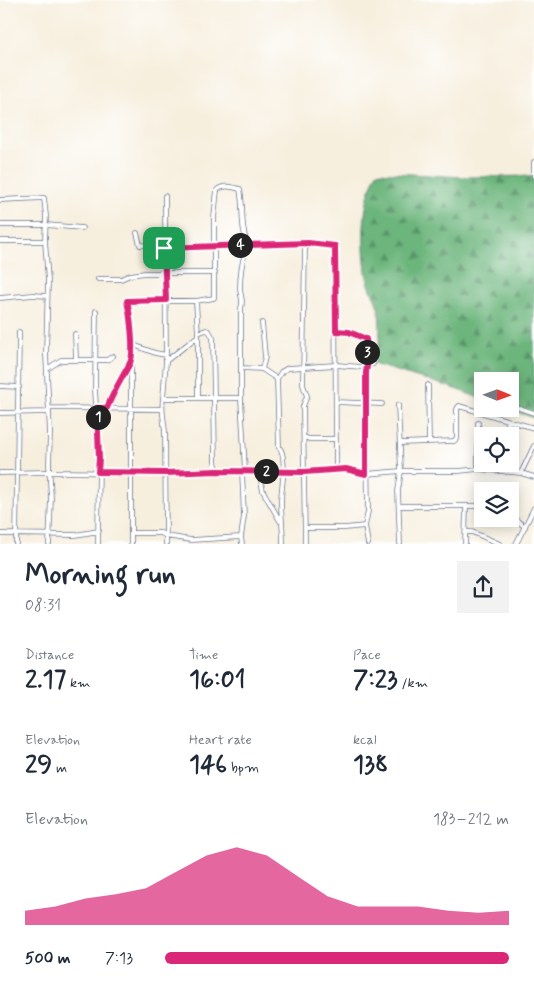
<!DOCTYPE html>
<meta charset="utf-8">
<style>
:root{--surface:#fff;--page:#f2f2f3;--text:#1f2937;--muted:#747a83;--accent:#db2777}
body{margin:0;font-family:Mynerve,sans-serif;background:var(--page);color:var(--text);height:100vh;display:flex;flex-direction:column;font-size:19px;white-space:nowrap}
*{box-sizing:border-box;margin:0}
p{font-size:16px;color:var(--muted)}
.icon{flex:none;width:28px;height:28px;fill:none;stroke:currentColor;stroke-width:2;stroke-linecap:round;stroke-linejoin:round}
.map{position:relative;height:544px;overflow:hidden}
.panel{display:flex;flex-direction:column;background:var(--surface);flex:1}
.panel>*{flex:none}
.needle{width:32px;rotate:91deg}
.controls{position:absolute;left:474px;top:372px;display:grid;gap:10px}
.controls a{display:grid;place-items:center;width:45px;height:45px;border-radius:0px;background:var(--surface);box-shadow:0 2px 12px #0003;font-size:25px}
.pin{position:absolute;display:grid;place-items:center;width:42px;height:42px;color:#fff;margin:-21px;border-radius:10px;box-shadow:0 2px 8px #0006}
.km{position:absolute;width:25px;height:25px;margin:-12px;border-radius:50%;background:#222;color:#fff;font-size:14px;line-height:25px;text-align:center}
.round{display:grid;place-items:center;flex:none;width:52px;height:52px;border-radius:0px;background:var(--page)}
.head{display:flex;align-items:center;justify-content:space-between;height:85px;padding:0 25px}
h1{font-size:28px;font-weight:800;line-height:38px}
.figures{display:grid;grid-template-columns:repeat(3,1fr);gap:8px;height:85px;padding:5px 25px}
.figures div{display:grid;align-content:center}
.figures b{font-size:25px;font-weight:800}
.figures small{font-size:14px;font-weight:400}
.figures p{font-size:14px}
.chart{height:140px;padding:10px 25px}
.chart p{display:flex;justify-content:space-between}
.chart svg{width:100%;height:90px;margin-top:5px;fill:var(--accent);opacity:.7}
ul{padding:0 25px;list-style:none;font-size:16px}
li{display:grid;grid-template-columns:80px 60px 1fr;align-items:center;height:38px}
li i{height:12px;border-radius:6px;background:var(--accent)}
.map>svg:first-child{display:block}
.forest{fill:url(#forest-firs);stroke:#44726d}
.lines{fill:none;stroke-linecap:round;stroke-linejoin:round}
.street-casing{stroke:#68728b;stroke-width:5.5}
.street{stroke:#fff;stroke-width:4}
.route-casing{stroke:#fff;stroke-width:10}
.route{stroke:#db2777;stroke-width:6}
</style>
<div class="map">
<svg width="534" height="544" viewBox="0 0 534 544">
<defs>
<pattern id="forest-firs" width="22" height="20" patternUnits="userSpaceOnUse" patternTransform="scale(1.25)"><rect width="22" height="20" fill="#6cb57c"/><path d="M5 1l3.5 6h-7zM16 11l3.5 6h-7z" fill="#589469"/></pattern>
</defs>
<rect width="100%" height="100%" fill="#fff"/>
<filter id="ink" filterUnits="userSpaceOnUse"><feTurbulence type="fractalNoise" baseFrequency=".02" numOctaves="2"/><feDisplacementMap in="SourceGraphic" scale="10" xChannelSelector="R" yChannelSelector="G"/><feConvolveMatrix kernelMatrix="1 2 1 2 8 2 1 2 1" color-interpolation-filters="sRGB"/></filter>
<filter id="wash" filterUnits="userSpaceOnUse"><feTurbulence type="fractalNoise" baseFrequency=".0096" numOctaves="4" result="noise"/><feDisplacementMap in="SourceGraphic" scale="20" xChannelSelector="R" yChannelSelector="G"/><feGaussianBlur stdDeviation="1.12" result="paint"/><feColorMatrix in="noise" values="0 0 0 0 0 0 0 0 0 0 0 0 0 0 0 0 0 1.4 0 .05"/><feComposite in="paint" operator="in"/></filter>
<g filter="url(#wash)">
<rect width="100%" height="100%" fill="#f7efde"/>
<path class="forest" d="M 377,172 L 462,177 L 534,176 L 534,418 L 509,409 L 510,381 L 482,381 L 482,399 L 450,387 L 373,364 C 381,353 381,321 378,307 C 374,295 367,284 366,271 C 362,238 362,202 377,172 Z"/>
</g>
<g filter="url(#ink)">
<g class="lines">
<g class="street-casing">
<path id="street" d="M 534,162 L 534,176
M 0,200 L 44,198 L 46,216 L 45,241 L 48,281 L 46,354 L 50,433 L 49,464 L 51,498 L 49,544
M 0,225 L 46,225 L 82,228
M 137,233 L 140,245 L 162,246 L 164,247 L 309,243 L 335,246 L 336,469
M 0,241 L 45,241
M 98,279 L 121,279 L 130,275 L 145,273 L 215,273
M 0,298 L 33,295 L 47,296
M 196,301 L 198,334
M 96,311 L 95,389 L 99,458 L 98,544
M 336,331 L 349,332 L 366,339 L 368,361 L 366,372 L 368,511 L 365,526 L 368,544
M 198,333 L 206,330 L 209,331 L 213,338 L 215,461 L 217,471
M 75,334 L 76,359
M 131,344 L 155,353 L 166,355
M 166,361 L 198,336 L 198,397
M 242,368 L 262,369 L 277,379 L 281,372 L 288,368 L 336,365 L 362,367 L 373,364
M 47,369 L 61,360 L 107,360 L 113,356
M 262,369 L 265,357 L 262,323
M 277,379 L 279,447 C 288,457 281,488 281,501 C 281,515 283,529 283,544
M 428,385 L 429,442
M 0,386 L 19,387
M 163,398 L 166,361 L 165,196
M 336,402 L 382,404
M 398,405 L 401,471 L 398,491 L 400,544
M 49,408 L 161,409
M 107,408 L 113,393 L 131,361
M 519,408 L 534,413
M 0,413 L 49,412
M 478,423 L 478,469
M 507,436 L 508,420
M 304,437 L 309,439 L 336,439
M 400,443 L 454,441 L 457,438 L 457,409 L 459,406 L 534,428
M 242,471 L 244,516 L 241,537 L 242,544
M 259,471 L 263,491 L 280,521
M 506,472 L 506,464
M 0,473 L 46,472 L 166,473 L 191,471 L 304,472 L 346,469 L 366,474 L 401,471 L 459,471 L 478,469 L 521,473 L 534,477
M 521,473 L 534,446
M 400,506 L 482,506
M 510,515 L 525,527
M 305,528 L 345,528 L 365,526
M 466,532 L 472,532 L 500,544
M 131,533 L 161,533 L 166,536 L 191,540 L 241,537
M 0,534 L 75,535 L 99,531
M 16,544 L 19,332
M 131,544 L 131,331 L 127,301 L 135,300 L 196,301 L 214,298 L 214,218 L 217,190 C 224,184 232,187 240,189 C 244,208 240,228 248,245 C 242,259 240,274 240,288 C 240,296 244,300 241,308 L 241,398 L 245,471
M 166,544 L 165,432 C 164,420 161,410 163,398 L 241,398
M 305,544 L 303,406 L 307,396 L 303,385 L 305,243
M 465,544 L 466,506
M 516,544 L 534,508"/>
</g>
<use href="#street" class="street"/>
</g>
</g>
<g class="lines" filter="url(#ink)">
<g class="route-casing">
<path id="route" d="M 308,243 L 335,246 L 336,331 L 349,332 L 366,339 L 368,361 L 366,372 L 366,474 L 346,469 L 304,472 L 217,471 L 166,473 L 98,472 L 99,458 L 97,408 L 107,408 C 113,392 122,378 130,363 C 135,353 130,313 127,301 L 166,300 L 164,248 Z"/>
</g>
<use href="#route" class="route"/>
</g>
</svg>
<div class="controls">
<a><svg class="needle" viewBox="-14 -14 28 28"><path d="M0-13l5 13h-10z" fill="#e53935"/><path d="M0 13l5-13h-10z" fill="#747a83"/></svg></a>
<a><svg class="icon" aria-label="locate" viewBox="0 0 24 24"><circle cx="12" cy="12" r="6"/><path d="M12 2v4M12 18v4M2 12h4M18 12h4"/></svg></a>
<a><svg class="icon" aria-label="layers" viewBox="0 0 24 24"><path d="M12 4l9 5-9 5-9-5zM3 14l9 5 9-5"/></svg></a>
</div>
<div class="pin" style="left:164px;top:248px;background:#1e9e55"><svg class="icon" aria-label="arrive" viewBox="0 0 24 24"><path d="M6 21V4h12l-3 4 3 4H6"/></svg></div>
<b class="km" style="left:98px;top:417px">1</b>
<b class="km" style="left:266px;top:471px">2</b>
<b class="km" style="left:367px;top:352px">3</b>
<b class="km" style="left:240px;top:245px">4</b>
</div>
<section class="panel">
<div class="head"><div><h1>Morning run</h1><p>08:31</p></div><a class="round"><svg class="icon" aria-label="share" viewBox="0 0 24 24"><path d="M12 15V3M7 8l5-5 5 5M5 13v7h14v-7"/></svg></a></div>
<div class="figures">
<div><p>Distance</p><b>2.17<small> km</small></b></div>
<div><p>Time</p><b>16:01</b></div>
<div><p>Pace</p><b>7:23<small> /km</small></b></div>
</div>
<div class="figures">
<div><p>Elevation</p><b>29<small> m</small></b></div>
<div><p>Heart rate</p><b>146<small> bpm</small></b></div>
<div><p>kcal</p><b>138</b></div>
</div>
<div class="chart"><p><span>Elevation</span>183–212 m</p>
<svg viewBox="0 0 160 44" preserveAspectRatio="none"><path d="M0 44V37L10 35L20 31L30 29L40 26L50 18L60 10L70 6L80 10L90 20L100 30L110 35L120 35L130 35L140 37L150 38L160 37V44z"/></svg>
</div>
<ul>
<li><b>500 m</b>7:13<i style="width:100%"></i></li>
</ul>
</section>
